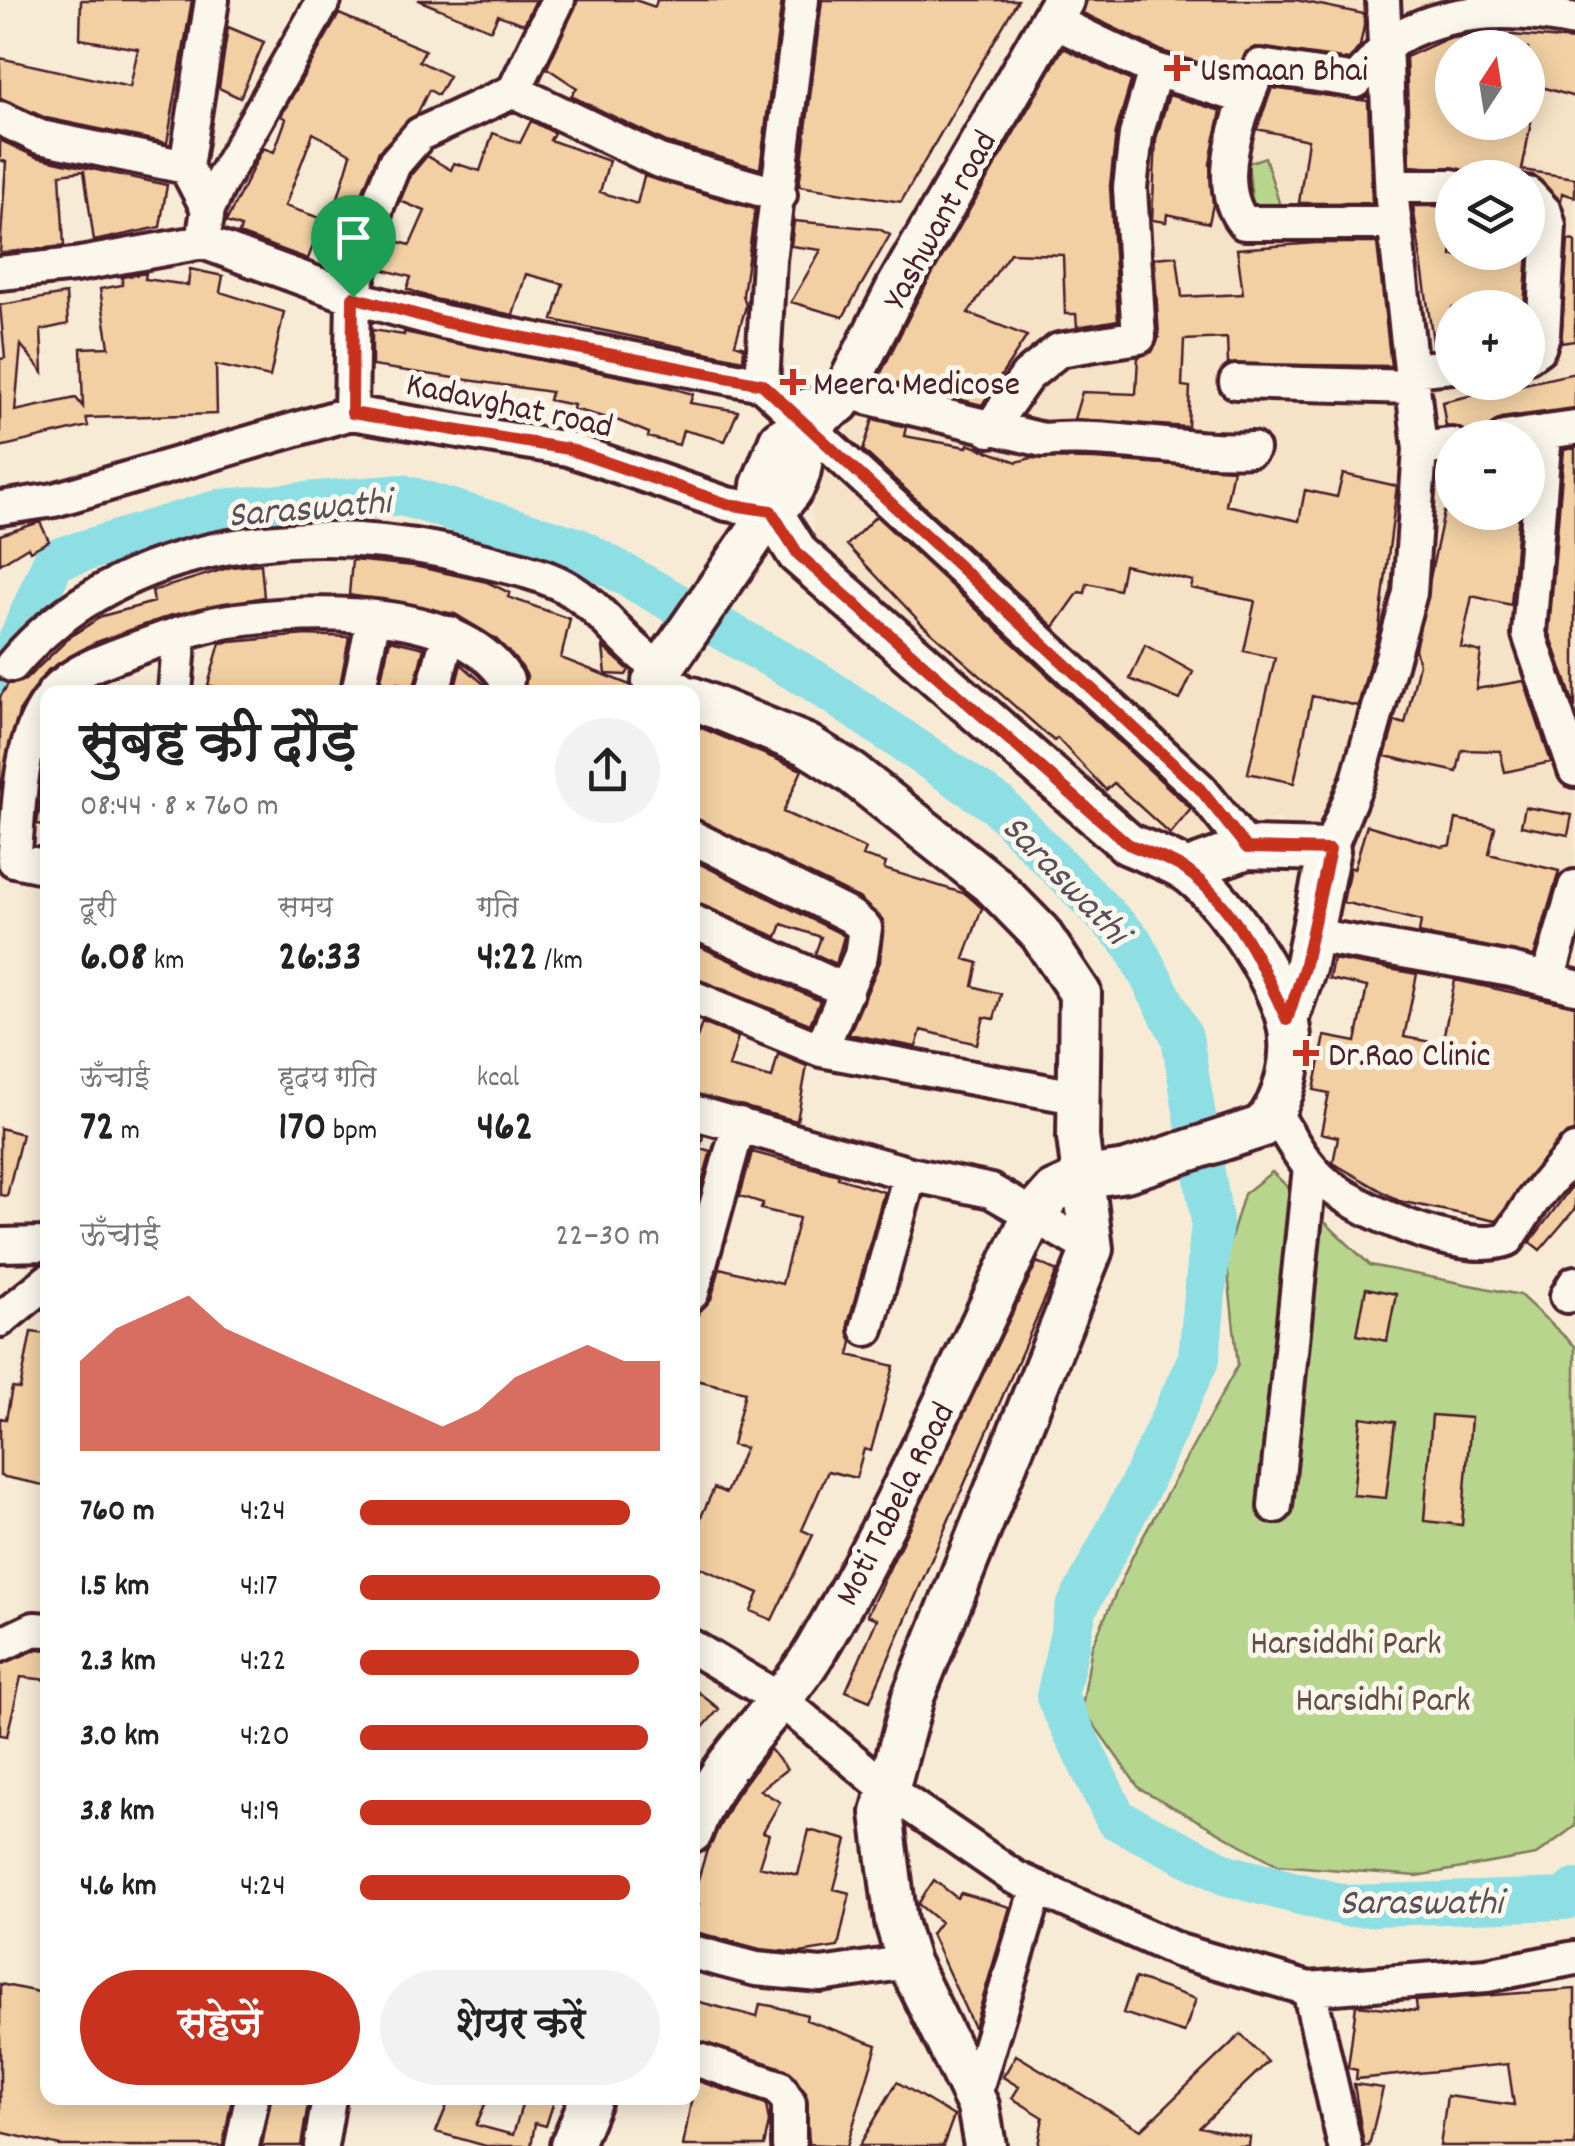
<!DOCTYPE html>
<html lang="hi">
<meta charset="utf-8">
<style>
:root{--surface:#fff;--page:#f2f2f2;--text:#222;--muted:#767676;--accent:#c8321e}
body{margin:0;font-family:Dekko,"Playpen Sans Deva",sans-serif;background:var(--page);color:var(--text);height:100vh;display:flex;flex-direction:column;font-size:38px;white-space:nowrap}
*{box-sizing:border-box;margin:0}
p{font-size:32px;color:var(--muted)}
.icon{flex:none;width:55px;height:55px;fill:none;stroke:currentColor;stroke-width:2;stroke-linecap:round;stroke-linejoin:round}
.map{position:relative;flex:1;overflow:hidden}
.panel{position:absolute;left:40px;top:685px;width:660px;height:1420px;display:flex;flex-direction:column;background:var(--surface);border-radius:20px;box-shadow:0 5px 25px #0003}
.panel>*{flex:none}
.needle{width:65px;rotate:12deg}
.controls{position:absolute;left:1435px;top:30px;display:grid;gap:20px}
.controls a{display:grid;place-items:center;width:110px;height:110px;border-radius:50%;background:var(--surface);box-shadow:0 5px 25px #0003;font-size:50px}
.pin{position:absolute;display:grid;place-items:center;width:85px;height:85px;color:#fff;margin:-102px -42px;border-radius:50% 50% 50% 0;rotate:-45deg;box-shadow:0 0 10px #0007}
.pin .icon{rotate:45deg}
.round{display:grid;place-items:center;flex:none;width:105px;height:105px;border-radius:52px;background:var(--page)}
.overview{display:flex;align-items:center;justify-content:space-between;height:170px;padding:0 40px}
h1{font-size:55px;font-weight:700;line-height:75px}
.metrics{display:grid;grid-template-columns:repeat(3,1fr);gap:15px;height:170px;padding:10px 40px}
.metrics div{display:grid;align-content:center}
.metrics b{font-size:42px;font-weight:700}
.metrics small{font-size:28px;font-weight:400}
.metrics p{font-size:28px}
.chart{height:280px;padding:20px 40px}
.chart p{display:flex;justify-content:space-between}
.chart svg{width:100%;height:180px;margin-top:10px;fill:var(--accent);opacity:.7}
.action{display:flex;gap:20px;margin-top:auto;padding:20px 40px}
.action a{flex:1;height:115px;border-radius:60px;background:var(--accent);color:#fff;font-size:40px;font-weight:700;line-height:115px;text-align:center}
.action a+a{background:var(--page);color:var(--text)}
ul{padding:0 40px;list-style:none;font-size:32px}
li{display:grid;grid-template-columns:160px 120px 1fr;align-items:center;height:75px}
li i{height:25px;border-radius:12px;background:var(--accent)}
.map>svg:first-child{display:block}
.built{fill:#f6e3c7;fill-rule:evenodd}
.green{fill:#b7d58d;stroke:#807a5c;stroke-width:2.5}
.lines{fill:none;stroke-linecap:round;stroke-linejoin:round}
.river{stroke:#8ddfe4;stroke-width:42}
.building{fill:#f2d0a3;stroke:#4a1f2b;stroke-width:2.5}
.minor-casing{stroke:#4a1f2b;stroke-width:40}
.major-casing{stroke:#4a1f2b;stroke-width:48}
.minor{stroke:#fbf7ec;stroke-width:32}
.major{stroke:#fbf7ec;stroke-width:40}
.route-casing{stroke:#fff;stroke-width:20}
.route{stroke:#c8321e;stroke-width:12}
.poi-dot{fill:#c8321e;stroke:#fbf7ec;stroke-width:4}
.labels{text-anchor:middle;stroke-width:10;stroke-linejoin:round;paint-order:stroke}
.poi-label{font-size:35px;fill:#4a1f2b;stroke:#fbf7ec;text-anchor:start}
.street-label{font-size:35px;fill:#4a1f2b;stroke:#fbf7ec}
.park-label{font-size:35px;fill:#654c44;stroke:#fbf7ec}
.water-label{font-size:38px;font-style:italic;fill:#5b4f59;stroke:#fbf7ec}
</style>
<div class="map">
<svg width="1575" height="2146" viewBox="0 0 1575 2146">
<rect width="100%" height="100%" fill="#f8ebd6"/>
<filter id="ink" filterUnits="userSpaceOnUse"><feTurbulence type="fractalNoise" baseFrequency=".01" numOctaves="2"/><feDisplacementMap in="SourceGraphic" scale="20" xChannelSelector="R" yChannelSelector="G"/><feConvolveMatrix kernelMatrix="1 2 1 2 8 2 1 2 1" color-interpolation-filters="sRGB"/></filter>
<g filter="url(#ink)">
<path class="built" d="M 1076,0 L 1575,0 L 1575,981 L 1330,930 L 1343,877 L 1278,819 L 1165,858 L 815,548 L 811,497 ZM 1452,48 L 1528,48 L 1528,122 L 1452,122 ZM 1452,178 L 1528,178 L 1528,252 L 1452,252 ZM 1452,308 L 1528,308 L 1528,382 L 1452,382 ZM 1452,438 L 1528,438 L 1528,512 L 1452,512 Z"/>
<path class="green" d="M 1265,157 L 1286,225 L 1255,229 L 1248,163 Z
M 1272,1172 L 1370,1265 L 1520,1295 L 1575,1346 L 1575,1826 L 1536,1855 L 1417,1876 L 1278,1865 L 1139,1788 L 1082,1708 L 1092,1646 L 1133,1555 L 1238,1365 L 1226,1255 L 1244,1194 Z"/>
<g class="lines">
<path class="river" d="M 0,684 L 54,560 L 220,510 L 402,495 L 577,548 L 815,681 L 998,805 L 1132,942 L 1182,1037 L 1212,1221 L 1199,1358 L 1141,1484 L 1076,1609 L 1057,1697 L 1116,1819 L 1227,1875 L 1346,1906 L 1565,1899 L 1575,1890"/>
</g>
<path class="building" d="M 81,0 L 192,0 L 167,143 L 46,118 L 0,98 L 0,58 L 130,87 L 138,49 L 80,39 Z
M 418,0 L 536,0 L 524,24 L 498,15 L 491,30 Z
M 578,0 L 635,0 L 655,7 L 657,0 L 782,0 L 760,169 L 666,142 L 571,96 L 577,88 L 547,68 Z
M 822,0 L 1018,0 L 901,202 L 799,186 Z
M 1087,0 L 1296,0 L 1364,14 L 1364,26 L 1360,46 L 1349,60 L 1255,47 L 1246,52 L 1235,74 L 1162,51 L 1083,13 Z
M 339,14 L 425,50 L 419,61 L 449,76 L 438,95 L 429,90 L 417,114 L 379,151 L 350,231 L 330,225 L 351,154 L 313,133 L 285,206 L 323,219 L 308,259 L 239,234 L 241,227 L 226,222 L 263,148 L 274,152 L 286,119 L 281,116 Z
M 228,27 L 264,42 L 240,98 L 219,88 Z
M 1487,33 L 1575,40 L 1575,97 L 1528,83 L 1528,48 L 1452,48 L 1452,122 L 1531,122 L 1522,170 L 1575,178 L 1575,197 L 1562,193 L 1561,201 L 1533,175 L 1410,166 L 1406,57 L 1446,39 Z
M 1063,48 L 1131,81 L 1116,132 L 1110,186 L 1118,320 L 1077,327 L 1076,314 L 1065,314 L 1063,255 L 1010,253 L 968,313 L 1027,336 L 982,405 L 878,379 L 918,299 Z
M 1272,88 L 1368,101 L 1372,203 L 1299,203 L 1308,140 L 1257,129 Z
M 1169,95 L 1221,111 L 1210,164 L 1213,204 L 1209,223 L 1167,214 L 1166,222 L 1152,220 L 1156,139 Z
M 531,121 L 554,133 L 550,140 L 609,161 L 600,192 L 637,204 L 644,176 L 755,209 L 743,295 L 746,306 L 735,344 L 744,347 L 743,360 L 553,320 L 563,284 L 526,274 L 513,315 L 434,299 L 407,289 L 411,277 L 381,269 L 389,239 L 410,245 L 425,211 L 400,201 L 411,175 L 427,156 L 451,170 L 454,163 L 480,171 L 493,133 L 520,143 Z
M 0,140 L 36,157 L 167,185 L 160,227 L 94,241 L 84,171 L 60,174 L 64,246 L 0,253 L 6,162 L 0,160 Z
M 1413,206 L 1450,206 L 1452,256 L 1528,252 L 1524,308 L 1452,308 L 1452,346 L 1434,348 Z
M 794,221 L 879,229 L 890,235 L 843,317 L 791,302 L 821,250 L 791,246 Z
M 1568,240 L 1575,241 L 1575,341 L 1561,343 Z
M 1316,243 L 1377,243 L 1391,366 L 1228,364 L 1227,338 L 1184,340 L 1182,386 L 1190,387 L 1188,427 L 1074,419 L 1082,392 L 1136,394 L 1138,357 L 1152,352 L 1159,337 L 1154,258 L 1177,256 L 1182,297 L 1243,294 L 1237,249 Z
M 190,269 L 223,276 L 220,292 L 284,312 L 270,377 L 216,365 L 217,414 L 86,418 L 88,426 L 0,447 L 0,359 L 5,358 L 0,305 L 66,294 L 68,324 L 41,330 L 43,373 L 21,345 L 15,411 L 76,398 L 83,407 L 81,348 L 109,347 L 100,289 L 122,285 L 122,277 L 146,273 L 145,279 L 188,285 Z
M 372,330 L 404,335 L 404,332 L 657,384 L 693,394 L 690,403 L 738,411 L 725,441 L 683,430 L 679,445 L 648,437 L 649,433 L 619,421 L 573,409 L 574,405 L 549,400 L 551,392 L 372,366 Z
M 1575,373 L 1575,408 L 1501,418 L 1488,428 L 1466,431 L 1446,426 L 1442,402 Z
M 873,419 L 906,427 L 904,436 L 967,447 L 968,444 L 1017,462 L 1031,458 L 1094,459 L 1233,469 L 1226,505 L 1299,521 L 1305,490 L 1337,497 L 1343,474 L 1397,486 L 1379,629 L 1358,706 L 1312,696 L 1294,783 L 1248,773 L 1275,658 L 1244,651 L 1255,601 L 1191,588 L 1193,581 L 1124,565 L 1119,590 L 1087,583 L 1085,593 L 1079,592 L 1054,627 L 863,450 Z
M 1575,448 L 1575,708 L 1549,631 L 1564,450 Z
M 1444,512 L 1519,512 L 1511,605 L 1472,596 L 1461,647 L 1481,652 L 1476,689 L 1524,681 L 1551,762 L 1505,772 L 1500,751 L 1462,750 L 1457,772 L 1385,756 L 1395,721 L 1405,724 L 1419,664 L 1415,649 Z
M 876,516 L 1185,803 L 1191,809 L 1170,834 L 1114,783 L 1106,790 L 1057,738 L 1054,741 L 922,624 L 847,545 Z
M 40,522 L 49,541 L 30,551 L 28,547 L 0,564 L 0,535 Z
M 352,560 L 414,566 L 487,582 L 510,593 L 508,597 L 570,619 L 561,658 L 630,685 L 632,692 L 524,692 L 527,676 L 522,667 L 496,639 L 455,614 L 349,595 Z
M 261,564 L 264,597 L 172,615 L 94,643 L 48,670 L 19,712 L 0,791 L 0,697 L 8,684 L 25,680 L 70,637 L 102,616 L 154,602 L 152,591 L 231,567 Z
M 306,635 L 349,637 L 339,692 L 234,692 L 208,685 L 220,643 Z
M 390,640 L 424,648 L 414,687 L 397,683 L 394,692 L 378,692 Z
M 1145,645 L 1193,672 L 1180,700 L 1130,679 Z
M 603,647 L 629,670 L 626,675 L 606,674 Z
M 461,664 L 485,685 L 485,692 L 454,692 Z
M 692,724 L 802,770 L 783,812 L 866,849 L 863,856 L 886,863 L 884,869 L 966,894 L 982,908 L 964,959 L 978,963 L 973,986 L 1001,994 L 994,1019 L 984,1017 L 977,1044 L 921,1030 L 916,1047 L 849,1034 L 880,962 L 883,920 L 859,898 L 692,817 Z
M 48,751 L 48,826 L 37,824 Z
M 1525,807 L 1572,815 L 1568,835 L 1521,826 Z
M 1456,819 L 1495,827 L 1489,854 L 1559,871 L 1534,956 L 1419,933 L 1421,921 L 1343,902 L 1350,867 L 1354,869 L 1367,825 L 1442,847 L 1451,845 Z
M 692,860 L 839,933 L 844,936 L 836,964 L 815,954 L 821,937 L 782,924 L 777,937 L 692,901 Z
M 692,943 L 820,1001 L 810,1024 L 692,977 Z
M 1333,959 L 1417,974 L 1404,1037 L 1442,1044 L 1455,980 L 1575,1006 L 1575,1132 L 1560,1138 L 1496,1221 L 1399,1201 L 1333,1163 L 1338,1137 L 1321,1133 L 1329,1093 L 1314,1090 L 1325,1036 L 1356,1042 L 1367,987 L 1329,979 Z
M 702,1023 L 738,1037 L 729,1067 L 772,1078 L 778,1054 L 807,1066 L 797,1121 L 692,1093 L 692,1052 Z
M 0,1128 L 22,1134 L 7,1196 L 0,1195 Z
M 692,1133 L 703,1136 L 700,1148 L 711,1151 L 692,1217 Z
M 752,1152 L 839,1175 L 838,1178 L 884,1192 L 848,1324 L 852,1342 L 849,1355 L 894,1366 L 871,1451 L 864,1449 L 856,1478 L 828,1471 L 802,1530 L 813,1535 L 772,1620 L 751,1611 L 759,1593 L 692,1564 L 692,1537 L 714,1488 L 726,1493 L 745,1448 L 732,1445 L 745,1392 L 692,1379 L 692,1336 L 699,1312 L 711,1299 L 720,1268 L 782,1284 L 799,1218 L 761,1209 L 763,1203 L 740,1196 Z
M 1575,1182 L 1575,1209 L 1540,1250 L 1530,1242 Z
M 1037,1262 L 1057,1271 L 870,1701 L 846,1691 L 877,1619 L 867,1615 Z
M 1366,1288 L 1396,1294 L 1387,1341 L 1357,1335 Z
M 31,1332 L 48,1334 L 48,1486 L 0,1476 L 0,1418 L 6,1419 L 12,1388 L 20,1389 Z
M 1432,1415 L 1471,1418 L 1462,1525 L 1424,1521 Z
M 1361,1417 L 1395,1422 L 1386,1498 L 1353,1495 Z
M 38,1649 L 48,1650 L 48,1680 L 21,1677 L 7,1736 L 0,1735 L 0,1665 Z
M 692,1687 L 719,1709 L 692,1740 Z
M 770,1749 L 787,1769 L 760,1790 L 780,1802 L 763,1832 L 769,1834 L 759,1866 L 798,1875 L 809,1830 L 847,1840 L 834,1889 L 850,1893 L 838,1947 L 800,1953 L 760,1949 L 692,1931 L 699,1904 L 692,1899 L 707,1850 L 736,1795 Z
M 934,1880 L 957,1898 L 961,1893 L 1010,1907 L 974,2028 L 931,1934 L 940,1922 L 918,1904 Z
M 1135,1978 L 1196,1999 L 1184,2033 L 1123,2013 Z
M 0,1984 L 48,1994 L 48,2098 L 232,2098 L 223,2146 L 60,2146 L 0,2132 Z
M 1575,1989 L 1575,2146 L 1440,2146 L 1447,2096 L 1514,2105 L 1508,2064 L 1356,2079 L 1357,2070 L 1348,2068 L 1356,2005 L 1417,2011 L 1416,2001 Z
M 692,2000 L 757,2017 L 760,2004 L 772,2006 L 807,2015 L 806,2020 L 877,2045 L 847,2146 L 809,2144 L 806,2093 L 786,2069 L 692,2039 Z
M 1241,2034 L 1268,2062 L 1200,2127 L 1250,2137 L 1249,2146 L 1038,2146 L 1043,2117 L 1012,2098 L 1019,2087 L 1003,2077 L 1016,2055 L 1141,2130 Z
M 695,2080 L 766,2104 L 769,2122 L 764,2146 L 683,2146 Z
M 897,2082 L 954,2116 L 943,2146 L 859,2146 Z
M 1354,2084 L 1383,2088 L 1369,2146 L 1364,2146 Z
M 271,2098 L 309,2098 L 301,2146 L 262,2146 Z
M 450,2098 L 488,2098 L 476,2125 L 513,2135 L 524,2098 L 555,2098 L 546,2126 L 535,2123 L 531,2146 L 486,2146 L 436,2132 Z"/>
<g class="lines">
<g class="minor-casing">
<path id="minor" d="M 1051,20 L 1155,70 L 1247,98
M 514,91 L 659,161 L 780,195
M 0,118 L 40,137 L 186,167
M 1392,186 L 1452,186
M 1528,194 L 1545,212 L 1549,226 L 1543,335 L 1539,348 L 1528,356
M 208,209 L 186,167 L 212,0
M 1395,223 L 1244,223 C 1210,181 1242,110 1260,66 L 1356,81 C 1369,68 1384,46 1399,37 C 1453,7 1517,8 1575,20
M 203,242 L 208,209 L 219,185 L 324,0
M 0,273 L 75,265 L 203,242 L 353,297 L 444,322 L 762,384 L 1200,789 L 1247,848
M 1411,370 L 1452,366
M 1236,382 L 1413,387
M 762,384 L 769,260 L 802,0
M 845,392 L 1043,440 C 1113,433 1182,453 1252,449
M 351,413 L 353,297 L 377,206 L 394,164 L 420,134 L 514,91 L 558,0
M 989,430 L 1027,376 L 1059,350 L 1139,337 L 1130,188 L 1136,135 L 1155,70
M 1545,432 L 1529,634 L 1575,770
M 1504,438 L 1575,428
M 1420,449 L 1452,445
M 0,508 L 54,500 L 351,413 L 568,449 L 727,504 L 771,511
M 12,665 C 122,534 321,518 477,559 C 505,566 538,572 564,586 C 602,607 621,642 655,665 L 671,661
M 54,692 C 74,670 107,659 134,649 C 167,638 202,624 237,620 C 316,610 460,605 507,680 L 504,692
M 175,692 L 180,633
M 358,692 L 374,617
M 433,692 L 449,633
M 48,702 C 17,745 20,809 14,860 L 48,867
M 692,837 L 850,916 L 865,928 L 861,955 L 821,1050 L 692,997
M 1329,850 L 1358,780 L 1410,593 L 1420,449 L 1392,200 L 1383,0
M 692,921 L 847,991
M 1312,935 L 1511,970 L 1575,987
M 1548,980 L 1575,887
M 821,1050 L 1076,1097
M 692,1112 L 910,1174 L 991,1191 L 1092,1249
M 1275,1114 C 1289,1135 1301,1160 1320,1178 C 1353,1209 1463,1257 1508,1239 L 1534,1199 L 1575,1151
M 0,1245 L 48,1244
M 692,1293 L 739,1124
M 1567,1296 L 1575,1283
M 0,1320 L 48,1281
M 867,1329 L 910,1174
M 1275,1506 L 1310,1167
M 0,1645 L 34,1629 L 48,1630
M 692,1647 L 781,1700 L 888,1790 L 1014,1877 L 1179,1951 L 1309,1989 L 1487,1975 L 1575,1958
M 692,1952 L 756,1969 L 821,1975 L 908,1962
M 1309,1989 L 1345,2146
M 692,2058 L 779,2087 L 789,2103 L 789,2146
M 974,2096 L 1037,1887
M 242,2146 L 252,2098
M 321,2146 L 329,2098"/>
</g>
<g class="major-casing">
<path id="major" d="M 678,692 L 653,682 L 771,511 C 815,477 795,452 808,409
M 692,698 L 807,745 L 853,774 L 994,886 L 1040,933 L 1080,993 L 1078,1137 L 1092,1249 L 913,1697 L 882,1813 L 896,1922 L 908,1962 L 978,2106 L 985,2146
M 1186,870 L 1247,848 L 1329,850 L 1305,968 L 1287,1020
M 692,1832 C 714,1762 779,1712 816,1650 C 898,1510 963,1361 1033,1215 L 1053,1192 L 1086,1177 L 1126,1171 L 1261,1127 C 1286,1102 1296,1054 1287,1020 C 1276,976 1222,893 1184,869 C 1168,859 1146,852 1128,844 L 798,554 L 771,511 L 762,485 L 780,440 L 839,403 L 897,288 L 1063,0
M 571,2146 L 591,2098"/>
</g>
<use href="#minor" class="minor"/>
<use href="#major" class="major"/>
</g>
</g>
<g class="lines" filter="url(#ink)">
<g class="route-casing">
<path id="route" d="M 353,297 L 444,322 L 762,384 L 1200,789 L 1247,848 L 1330,850 L 1304,968 L 1287,1020 C 1263,967 1235,905 1186,870 C 1170,859 1146,852 1128,844 L 798,554 L 771,511 L 727,504 L 568,449 L 352,413 Z"/>
</g>
<use href="#route" class="route"/>
</g>
<g class="poi-dot">
<path d="M1172 53h10v10h10v10h-10v10h-10v-10h-10v-10h10z"/>
<path d="M788 367h10v10h10v10h-10v10h-10v-10h-10v-10h10z"/>
<path d="M1301 1038h10v10h10v10h-10v10h-10v-10h-10v-10h10z"/>
</g>
<g class="labels">
<g class="poi-label">
<text x="1200" y="80">Usmaan Bhai</text>
<text x="813" y="394">Meera Medicose</text>
<text x="1328" y="1065">Dr.Rao Clinic</text>
</g>
<g class="street-label">
<text transform="translate(938 219) rotate(-61)" y="12">Yashwant road</text>
<text transform="translate(510 403) rotate(12)" y="12">Kadavghat road</text>
<text transform="translate(893 1503) rotate(-63)" y="12">Moti Tabela Road</text>
</g>
<g class="park-label">
<text x="1346" y="1653">Harsiddhi Park</text>
<text x="1383" y="1710">Harsidhi Park</text>
</g>
<g class="water-label">
<text transform="translate(309 506) rotate(-5)" y="13">Saraswathi</text>
<text transform="translate(1067 878) rotate(46)" y="13">Saraswathi</text>
<text x="1421" y="1913">Saraswathi</text>
</g>
</g>
</svg>
<div class="controls">
<a><svg class="needle" viewBox="-14 -14 28 28"><path d="M0-13l5 13h-10z" fill="#e53935"/><path d="M0 13l5-13h-10z" fill="#767676"/></svg></a>
<a><svg class="icon" aria-label="layers" viewBox="0 0 24 24"><path d="M12 4l9 5-9 5-9-5zM3 14l9 5 9-5"/></svg></a>
<a>+</a>
<a>−</a>
</div>
<div class="pin" style="left:353px;top:297px;background:#1e9e55"><svg class="icon" aria-label="arrive" viewBox="0 0 24 24"><path d="M6 21V4h12l-3 4 3 4H6"/></svg></div>
<section class="panel">
<div class="overview"><div><h1>सुबह की दौड़</h1><p>08:44 · 8 × 760 m</p></div><a class="round"><svg class="icon" aria-label="share" viewBox="0 0 24 24"><path d="M12 15V3M7 8l5-5 5 5M5 13v7h14v-7"/></svg></a></div>
<div class="metrics">
<div><p>दूरी</p><b>6.08<small> km</small></b></div>
<div><p>समय</p><b>26:33</b></div>
<div><p>गति</p><b>4:22<small> /km</small></b></div>
</div>
<div class="metrics">
<div><p>ऊँचाई</p><b>72<small> m</small></b></div>
<div><p>हृदय गति</p><b>170<small> bpm</small></b></div>
<div><p>kcal</p><b>462</b></div>
</div>
<div class="chart"><p><span>ऊँचाई</span>22–30 m</p>
<svg viewBox="0 0 160 44" preserveAspectRatio="none"><path d="M0 44V22L10 14L20 10L30 6L40 14L50 18L60 22L70 26L80 30L90 34L100 38L110 34L120 26L130 22L140 18L150 22L160 22V44z"/></svg>
</div>
<ul>
<li><b>760 m</b>4:24<i style="width:90%"></i></li>
<li><b>1.5 km</b>4:17<i style="width:100%"></i></li>
<li><b>2.3 km</b>4:22<i style="width:93%"></i></li>
<li><b>3.0 km</b>4:20<i style="width:96%"></i></li>
<li><b>3.8 km</b>4:19<i style="width:97%"></i></li>
<li><b>4.6 km</b>4:24<i style="width:90%"></i></li>
</ul>
<div class="action"><a>सहेजें</a><a>शेयर करें</a></div>
</section>
</div>
